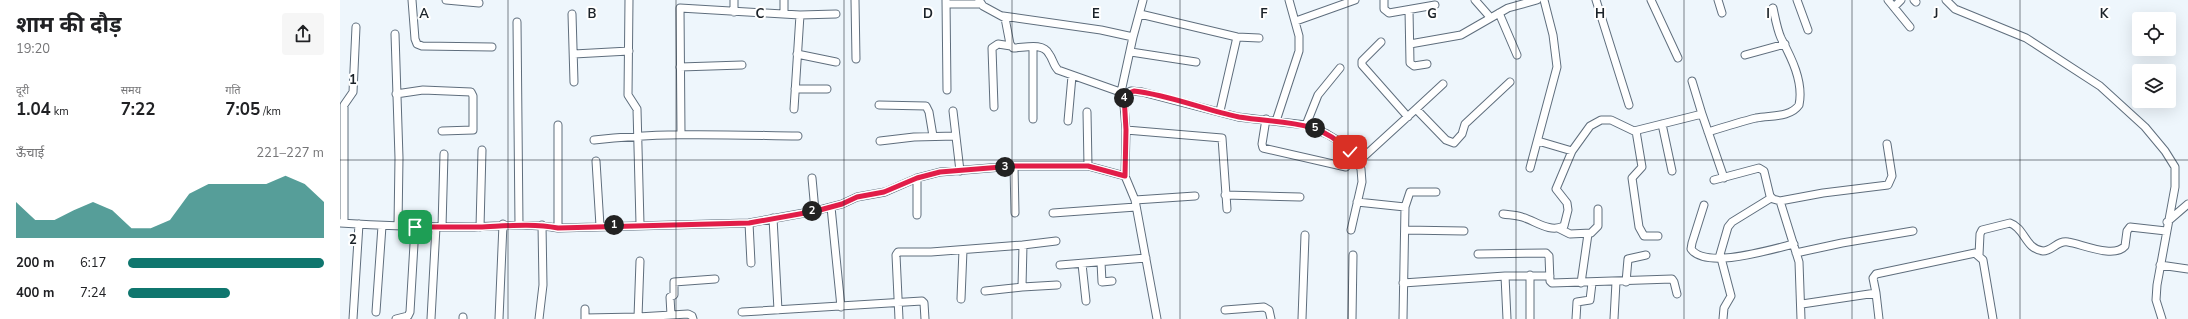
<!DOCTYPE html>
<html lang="hi">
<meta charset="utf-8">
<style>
:root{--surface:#fff;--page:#f6f6f6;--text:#202124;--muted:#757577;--accent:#0f766e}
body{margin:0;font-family:"Nunito Sans","Noto Sans Devanagari",sans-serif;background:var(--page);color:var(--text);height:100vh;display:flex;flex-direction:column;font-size:15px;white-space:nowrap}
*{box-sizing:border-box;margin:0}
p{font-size:13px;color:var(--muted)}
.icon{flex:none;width:22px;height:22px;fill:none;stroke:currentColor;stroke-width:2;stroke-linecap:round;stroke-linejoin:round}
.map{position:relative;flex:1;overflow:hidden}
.sheet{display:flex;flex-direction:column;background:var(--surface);width:340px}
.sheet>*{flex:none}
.controls{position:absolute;left:1792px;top:12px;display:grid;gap:8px}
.controls a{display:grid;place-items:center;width:44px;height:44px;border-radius:4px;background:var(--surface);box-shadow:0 4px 16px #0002;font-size:20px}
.pin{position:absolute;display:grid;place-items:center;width:34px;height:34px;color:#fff;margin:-17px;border-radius:8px;box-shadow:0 2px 6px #0006}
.km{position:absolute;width:20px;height:20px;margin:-10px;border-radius:50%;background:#222;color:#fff;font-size:11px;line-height:20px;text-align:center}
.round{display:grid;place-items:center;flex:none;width:42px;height:42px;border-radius:4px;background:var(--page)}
.overview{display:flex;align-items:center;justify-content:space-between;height:68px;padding:0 16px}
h1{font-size:22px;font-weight:700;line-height:30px}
.metrics{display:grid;grid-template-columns:repeat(3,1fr);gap:6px;height:68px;padding:4px 16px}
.metrics div{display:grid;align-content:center}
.metrics b{font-size:17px;font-weight:700}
.metrics small{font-size:11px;font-weight:400}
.metrics p{font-size:11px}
.chart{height:112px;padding:8px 16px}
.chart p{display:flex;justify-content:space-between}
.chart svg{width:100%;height:72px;margin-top:4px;fill:var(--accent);opacity:.7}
ul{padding:0 16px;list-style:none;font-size:13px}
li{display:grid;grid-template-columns:64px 48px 1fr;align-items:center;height:30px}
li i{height:10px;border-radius:5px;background:var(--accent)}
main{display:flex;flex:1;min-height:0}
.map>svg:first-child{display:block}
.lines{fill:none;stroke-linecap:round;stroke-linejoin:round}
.street-casing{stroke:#5f6e7d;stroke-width:9}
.street{stroke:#fff;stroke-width:7}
.route-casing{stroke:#fff;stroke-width:8}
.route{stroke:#e11d48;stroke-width:5}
.grid{fill:none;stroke:#1c2329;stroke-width:1;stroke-opacity:0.55}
.grid-label{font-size:13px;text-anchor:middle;font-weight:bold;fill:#1c2329;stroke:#fff;stroke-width:4;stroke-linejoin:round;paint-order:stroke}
</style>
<main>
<section class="sheet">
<div class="overview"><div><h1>शाम की दौड़</h1><p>19:20</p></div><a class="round"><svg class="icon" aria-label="share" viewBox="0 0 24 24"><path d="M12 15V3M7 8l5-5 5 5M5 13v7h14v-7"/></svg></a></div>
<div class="metrics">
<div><p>दूरी</p><b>1.04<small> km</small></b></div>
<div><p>समय</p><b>7:22</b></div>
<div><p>गति</p><b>7:05<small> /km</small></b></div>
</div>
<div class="chart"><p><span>ऊँचाई</span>221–227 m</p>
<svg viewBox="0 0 160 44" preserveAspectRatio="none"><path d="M0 44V22L10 33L20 33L30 27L40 22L50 27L60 38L70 38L80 33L90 17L100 11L110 11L120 11L130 11L140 6L150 11L160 22V44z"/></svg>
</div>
<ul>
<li><b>200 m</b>6:17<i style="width:100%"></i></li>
<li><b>400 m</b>7:24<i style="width:52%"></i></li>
</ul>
</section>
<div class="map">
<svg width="1848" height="319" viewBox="0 0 1848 319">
<rect width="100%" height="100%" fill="#eef6fc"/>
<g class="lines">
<g class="street-casing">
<path id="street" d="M 72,0 L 75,39 L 77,44 L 82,46 L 152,47
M 106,0 L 139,3
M 289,0 L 288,95 L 297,109 L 300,224
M 394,0 L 394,12
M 444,0 L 444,13
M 515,0 L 516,59
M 606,0 L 607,90
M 639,0 L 643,6 L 665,18 L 670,44 L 673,48 C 684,48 703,42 709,54 C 713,59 713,65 718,70 L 783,93 L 786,130 L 785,176 L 795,200 L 817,319
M 1044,0 L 1044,9 L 1049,13 L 1095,5
M 1135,0 L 1150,17
M 1256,0 L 1289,105
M 1311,0 L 1338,58
M 1378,0 L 1382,13
M 1457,0 L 1468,30
M 1548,0 L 1570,27
M 1574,0 L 1576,2
M 1606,0 L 1615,9 L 1686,38 L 1760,86 L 1805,127 L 1825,151 L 1835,167 L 1835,187 L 1817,285 L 1816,300 L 1822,319
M 606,4 L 640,4
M 1554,7 L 1561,0
M 1069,10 L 1070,63 L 1074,66 L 1087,64
M 1159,13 L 1177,55
M 232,14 L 234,82
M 800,14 L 897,37 L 919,38
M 663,16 L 761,30 L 793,37 L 781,92
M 956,21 L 1015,0
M 177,22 L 179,225
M 55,34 L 59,158 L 58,225
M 793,37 L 803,0
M 1041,42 L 1022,61 L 1022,65 L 1068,117
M 1070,44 L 1121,35 L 1168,8 L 1197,0
M 791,52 L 856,62
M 234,54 L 289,51
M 457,54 L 496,62
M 1405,55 L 1445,44
M 340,67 L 402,65
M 455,89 L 487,89
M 56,94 L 83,90 L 131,92 L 133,96 L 133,130 L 102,131
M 784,95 L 791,91 L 802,92 L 898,117 L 966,125 L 987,134 L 1002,143 L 1018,162 L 1021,169 L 1022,182 L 1011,230
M 539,105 L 586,106 L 589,112 L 593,136
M 654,107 L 652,48 L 658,44 L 671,46
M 454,109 L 460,15
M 1076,109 L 1103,84
M 613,111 L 620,171
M 880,111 L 897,37
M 747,112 L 748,166
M 1362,114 L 1384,178
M 693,119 L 693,47
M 926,119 L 922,144 L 923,148 L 1006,167
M 728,121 L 732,76
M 936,121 L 959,51 L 959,36 L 949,0
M 1322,124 L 1332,171
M 218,125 L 218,228
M 966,125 L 978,95 L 1000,68
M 786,130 L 882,138 L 887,209
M 1296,131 L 1302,167 L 1292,178 L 1299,227 L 1304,236 L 1318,236
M 1368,132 C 1384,127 1400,122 1416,118 C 1430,115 1450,118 1459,105 C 1464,82 1451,57 1441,38 C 1437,29 1435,17 1433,8
M 341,133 L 340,8 L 460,15 L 496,14
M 254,140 C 322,132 389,135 458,136
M 540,141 L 574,137 L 616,136
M 1198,141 L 1232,151 L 1250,126 L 1261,120 L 1271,120 L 1294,131 L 1362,114 L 1352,81
M 256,161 L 260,226
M 1018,162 L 1076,109 L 1106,140 L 1114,143 L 1122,134 L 1125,124 L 1170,82
M 674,166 L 675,213
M 1190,168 L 1217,67 L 1213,35 L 1204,0
M 472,178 L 475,211
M 577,178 L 577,215
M 1374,180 L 1419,168 L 1424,171 L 1430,196 L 1433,199 L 1440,201 L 1459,262 L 1461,319
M 885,195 L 960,197
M 795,200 L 855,196
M 1440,201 L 1483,193 L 1548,185 L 1552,176 L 1547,144
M 1017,202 L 1065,207 L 1070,192 L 1096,192
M 1364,205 L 1352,243 L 1351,249 C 1366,270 1432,249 1454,244
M 491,207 L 501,307
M 713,213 L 796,207
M 1163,214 C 1169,215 1176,215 1182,217 C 1196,221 1209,233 1224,226 L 1228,210 L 1227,203 L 1216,189 L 1232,151
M 433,218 L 438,310
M 1827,222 L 1848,204
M 0,223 C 44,226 87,227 131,227 C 160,226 189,223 218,228 L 409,223 L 475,211 L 502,204 L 517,197 L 545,192 L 577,178 L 600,172 L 674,166 L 748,166 L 785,176
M 4,223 L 4,105 L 13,92 L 16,27
M 409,223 L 411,263
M 102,227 L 104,154
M 140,227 L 142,150
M 1218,228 L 1230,234 L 1251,233 L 1258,226 L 1258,209
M 1065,230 L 1124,231
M 683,245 L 716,241
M 1456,253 L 1502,243 L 1573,231
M 1138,254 L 1206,253 L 1209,256 L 1210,281 L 1212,283 L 1332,279 L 1334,282 L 1337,294
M 1639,255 L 1640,234 L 1642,230 L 1670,223 C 1685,228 1685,249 1703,251 C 1712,251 1718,240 1728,242 C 1742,244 1774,259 1785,246 L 1787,231 L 1790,227 L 1826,231
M 1379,258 L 1388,227 L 1392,222 L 1431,198
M 1381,258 L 1391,296 L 1384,308 L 1383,319
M 761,262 L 762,282 L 772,281
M 742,264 L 746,301
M 720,265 L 806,258
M 1820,265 L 1848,269
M 1165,276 L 1167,319
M 1286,282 L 1288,259 L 1306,255
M 1063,283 L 1165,276 L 1210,276
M 1241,283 L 1248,234
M 645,291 L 682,287
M 1536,293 L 1533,278 L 1536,274 L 1635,253 L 1643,260 L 1653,319
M 621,299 L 623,250
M 1462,304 L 1536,293 L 1539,319
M 245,309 L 245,319
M 885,310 L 924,307 L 929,310 L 931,319
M 36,312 L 42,226
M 402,312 L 582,301 L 584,303 L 585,319
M 331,315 L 330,297 L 334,295 L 334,282 L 375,279
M 298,317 L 300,261
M 245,318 L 298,317 L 348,314 L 352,316 L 353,319
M 13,319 L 19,224
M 56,319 L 68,316 L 70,312 L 75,227
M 91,319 L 96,227
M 123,319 L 123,317
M 159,319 L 163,224
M 199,319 L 203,285 L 202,225
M 559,319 L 556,255 L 558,252 L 591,252 L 683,245 L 682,287 L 717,285
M 962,319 L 965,235
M 1012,319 L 1013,255
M 1063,319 L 1065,207
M 1190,319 L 1190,275
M 1236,319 L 1237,302 L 1250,300 L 1252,283
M 1274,319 L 1276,282"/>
</g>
<use href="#street" class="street"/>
</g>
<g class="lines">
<g class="route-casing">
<path id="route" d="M 75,227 C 96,227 118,227 139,227 C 166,226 192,223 218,228 L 409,223 L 476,211 L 502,204 L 517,197 L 544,192 L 577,178 L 600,172 L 674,166 L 748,166 L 785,176 L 786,130 L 784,95 L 794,91 C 830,95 864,110 899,117 C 941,124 978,118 1010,152"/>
</g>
<use href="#route" class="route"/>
</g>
<path class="grid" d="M 168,0 L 168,319M 336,0 L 336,319M 504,0 L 504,319M 672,0 L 672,319M 840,0 L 840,319M 1008,0 L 1008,319M 1176,0 L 1176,319M 1344,0 L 1344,319M 1512,0 L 1512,319M 1680,0 L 1680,319M 0,160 L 1848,160"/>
<g class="grid-label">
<text x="84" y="18">A</text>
<text x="252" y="18">B</text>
<text x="420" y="18">C</text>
<text x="588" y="18">D</text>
<text x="756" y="18">E</text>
<text x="924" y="18">F</text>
<text x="1092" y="18">G</text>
<text x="1260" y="18">H</text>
<text x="1428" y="18">I</text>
<text x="1596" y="18">J</text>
<text x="1764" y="18">K</text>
<text x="13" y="84">1</text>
<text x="13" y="244">2</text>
</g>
</svg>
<div class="controls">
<a><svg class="icon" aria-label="locate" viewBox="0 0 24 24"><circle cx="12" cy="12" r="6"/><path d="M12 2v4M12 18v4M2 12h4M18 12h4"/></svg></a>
<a><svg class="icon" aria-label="layers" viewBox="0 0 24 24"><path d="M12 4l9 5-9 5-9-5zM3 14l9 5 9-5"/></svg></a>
</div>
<div class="pin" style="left:75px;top:227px;background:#1e9e55"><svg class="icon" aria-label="arrive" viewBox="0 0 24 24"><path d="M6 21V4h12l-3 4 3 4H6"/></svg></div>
<div class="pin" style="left:1010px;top:152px;background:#d93025"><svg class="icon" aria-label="check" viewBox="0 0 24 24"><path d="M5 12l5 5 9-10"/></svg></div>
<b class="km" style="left:274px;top:225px">1</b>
<b class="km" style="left:472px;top:211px">2</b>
<b class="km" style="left:665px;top:167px">3</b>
<b class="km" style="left:784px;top:98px">4</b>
<b class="km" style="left:975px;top:128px">5</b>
</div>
</main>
